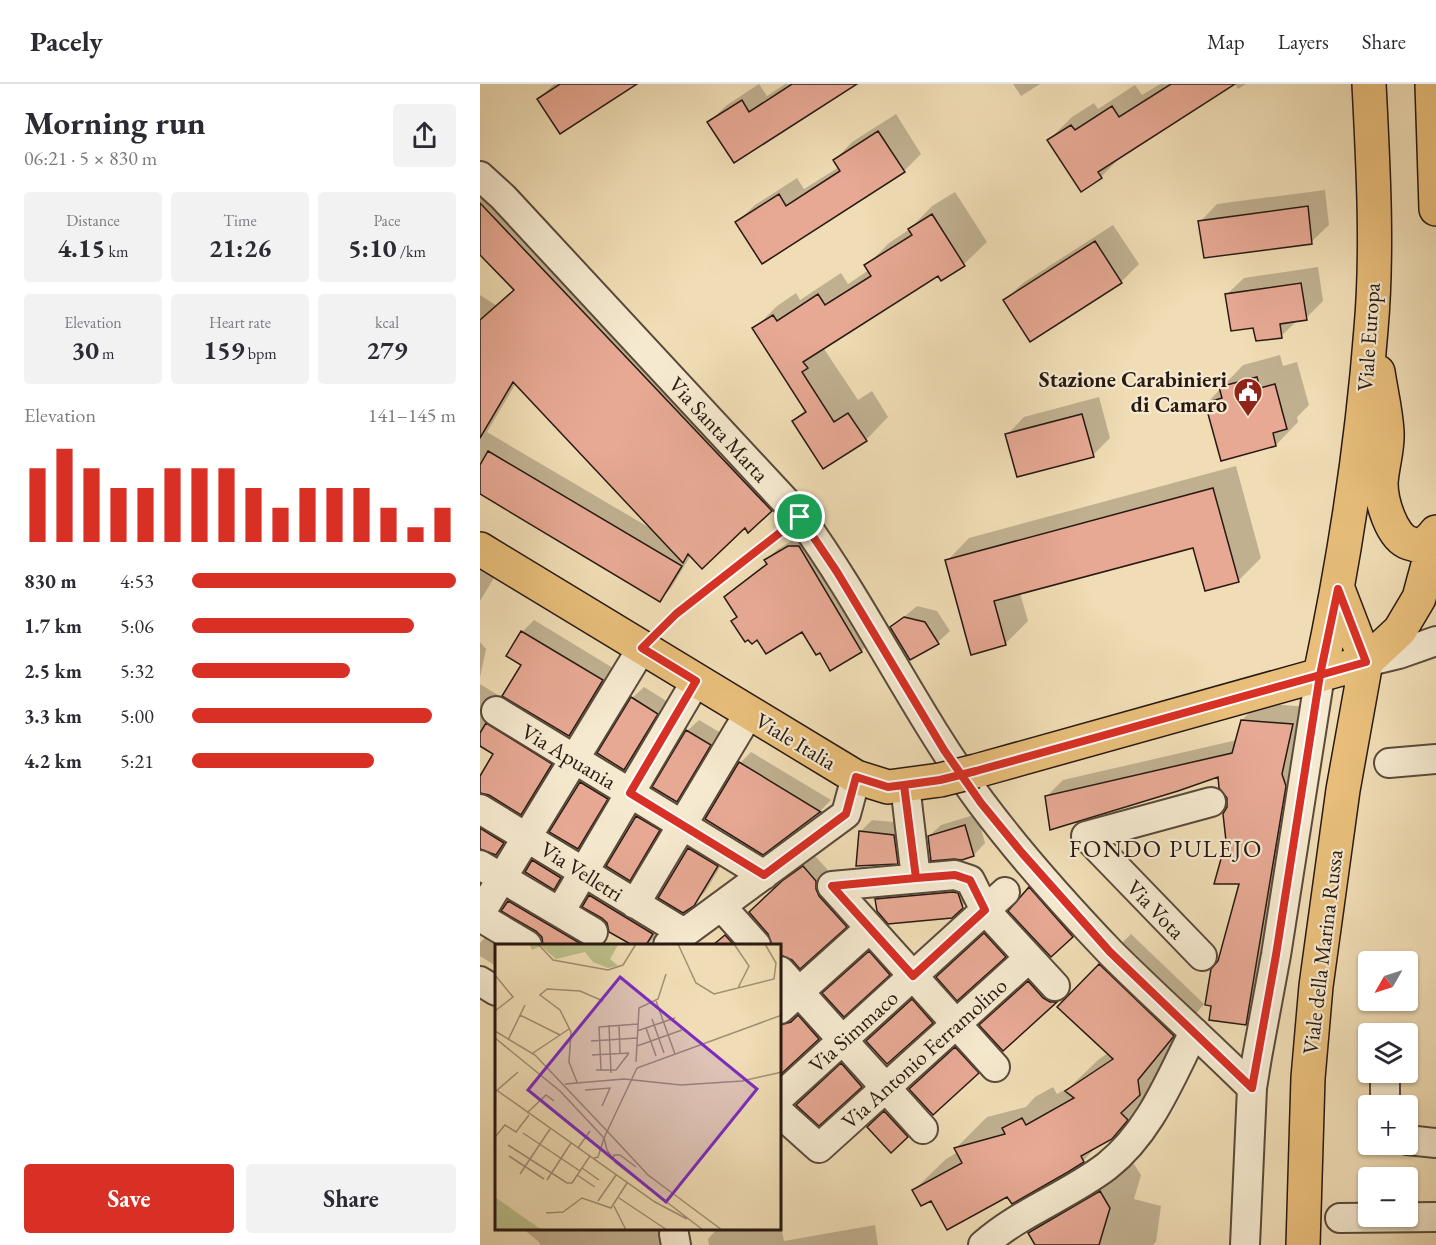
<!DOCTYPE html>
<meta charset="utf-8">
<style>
:root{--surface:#fff;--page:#f2f2f3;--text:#2b2b33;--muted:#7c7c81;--line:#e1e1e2;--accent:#d93025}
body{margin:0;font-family:"EB Garamond",serif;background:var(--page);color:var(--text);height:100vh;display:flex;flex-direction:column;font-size:22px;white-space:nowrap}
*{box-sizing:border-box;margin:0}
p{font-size:20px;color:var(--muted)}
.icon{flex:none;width:33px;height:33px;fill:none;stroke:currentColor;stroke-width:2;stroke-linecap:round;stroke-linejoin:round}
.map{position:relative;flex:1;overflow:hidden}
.sheet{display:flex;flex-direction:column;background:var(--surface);width:480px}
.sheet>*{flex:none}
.needle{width:39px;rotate:231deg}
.controls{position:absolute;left:878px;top:867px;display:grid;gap:12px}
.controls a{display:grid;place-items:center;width:60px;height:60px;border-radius:6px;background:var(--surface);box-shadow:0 2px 4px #0004;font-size:30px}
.pin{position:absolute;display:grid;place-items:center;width:51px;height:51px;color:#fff;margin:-26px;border:3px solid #fff;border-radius:50%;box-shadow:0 2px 6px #0007}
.round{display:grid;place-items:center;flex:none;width:63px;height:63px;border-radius:6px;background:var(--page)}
.headline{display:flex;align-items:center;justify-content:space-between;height:102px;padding:0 24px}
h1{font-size:33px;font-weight:700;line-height:45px}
.metrics{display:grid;grid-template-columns:repeat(3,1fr);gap:9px;height:102px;padding:6px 24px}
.metrics div{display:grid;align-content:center;border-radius:6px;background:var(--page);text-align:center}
.metrics b{font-size:26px;font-weight:700}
.metrics small{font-size:16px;font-weight:400}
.metrics p{font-size:16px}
.chart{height:168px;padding:12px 24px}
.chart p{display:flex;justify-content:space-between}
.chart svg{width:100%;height:108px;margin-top:6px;stroke:var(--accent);stroke-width:6}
.button{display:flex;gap:12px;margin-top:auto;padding:12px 24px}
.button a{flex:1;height:69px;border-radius:6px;background:var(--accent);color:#fff;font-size:24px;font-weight:700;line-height:69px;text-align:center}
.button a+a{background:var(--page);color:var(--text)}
ul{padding:0 24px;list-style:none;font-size:20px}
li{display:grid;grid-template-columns:96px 72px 1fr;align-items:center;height:45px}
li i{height:15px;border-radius:8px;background:var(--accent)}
header{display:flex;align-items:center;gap:36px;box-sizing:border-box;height:84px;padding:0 30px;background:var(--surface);border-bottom:2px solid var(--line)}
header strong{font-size:28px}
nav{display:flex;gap:33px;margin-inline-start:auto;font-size:21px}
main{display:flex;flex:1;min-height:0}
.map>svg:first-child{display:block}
.shadow{fill:#0003;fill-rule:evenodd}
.building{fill:#e7a994;stroke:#281912;stroke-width:1.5}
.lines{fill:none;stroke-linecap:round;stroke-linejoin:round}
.minor-casing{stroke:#5a4a3b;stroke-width:32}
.major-casing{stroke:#281912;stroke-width:36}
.path{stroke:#281912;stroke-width:4;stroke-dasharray:4.5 3;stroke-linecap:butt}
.minor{stroke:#f5e9cf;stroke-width:28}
.major{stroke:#e8be7a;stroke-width:33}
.major-bridge-casing{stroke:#281912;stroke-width:36;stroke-linecap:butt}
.major-bridge{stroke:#e8be7a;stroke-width:33}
.route-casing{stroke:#fff;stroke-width:12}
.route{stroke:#d93025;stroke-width:8}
.labels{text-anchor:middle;stroke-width:4.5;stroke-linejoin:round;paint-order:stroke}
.street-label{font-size:22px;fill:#281912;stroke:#f5e9cf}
.poi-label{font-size:22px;font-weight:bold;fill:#281912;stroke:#f5e9cf;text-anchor:end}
.neighbourhood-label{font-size:24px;letter-spacing:1.5px;fill:#281912;stroke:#f5e9cf}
.inset-road{fill:none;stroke:#a08f74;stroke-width:1.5}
.view{fill:#7b2cbf;fill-opacity:0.15;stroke:#7b2cbf;stroke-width:3}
.inset-edge{fill:none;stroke:#281912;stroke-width:3}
</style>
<header>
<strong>Pacely</strong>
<nav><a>Map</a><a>Layers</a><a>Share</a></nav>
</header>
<main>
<section class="sheet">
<div class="headline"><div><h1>Morning run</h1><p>06:21 · 5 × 830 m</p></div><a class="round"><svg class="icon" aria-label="share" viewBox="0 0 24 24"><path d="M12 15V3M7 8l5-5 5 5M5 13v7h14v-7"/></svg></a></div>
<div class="metrics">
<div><p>Distance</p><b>4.15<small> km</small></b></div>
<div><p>Time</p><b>21:26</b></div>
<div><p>Pace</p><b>5:10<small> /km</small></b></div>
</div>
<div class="metrics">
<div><p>Elevation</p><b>30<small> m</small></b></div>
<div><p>Heart rate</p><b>159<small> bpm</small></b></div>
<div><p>kcal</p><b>279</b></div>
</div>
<div class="chart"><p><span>Elevation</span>141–145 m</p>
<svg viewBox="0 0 160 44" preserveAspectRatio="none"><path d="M5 44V14M15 44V6M25 44V14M35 44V22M45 44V22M55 44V14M65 44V14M75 44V14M85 44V22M95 44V30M105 44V22M115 44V22M125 44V22M135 44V30M145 44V38M155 44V30"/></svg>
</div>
<ul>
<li><b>830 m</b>4:53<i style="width:100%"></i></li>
<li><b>1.7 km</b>5:06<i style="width:84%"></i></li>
<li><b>2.5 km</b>5:32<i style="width:60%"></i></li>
<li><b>3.3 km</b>5:00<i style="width:91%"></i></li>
<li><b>4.2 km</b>5:21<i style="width:69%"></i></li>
</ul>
<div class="button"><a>Save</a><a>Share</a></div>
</section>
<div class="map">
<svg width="956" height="1161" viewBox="0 0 956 1161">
<rect width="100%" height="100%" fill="#f0ddb5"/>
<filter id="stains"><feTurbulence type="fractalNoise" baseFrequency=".00333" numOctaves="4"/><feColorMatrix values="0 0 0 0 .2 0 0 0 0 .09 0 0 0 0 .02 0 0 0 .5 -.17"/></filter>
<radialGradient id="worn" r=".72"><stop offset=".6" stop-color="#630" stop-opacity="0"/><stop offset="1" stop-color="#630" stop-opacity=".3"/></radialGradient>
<path class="shadow" d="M 74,0 L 155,0 L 59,15 Z
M 279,0 L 287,12 L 305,0 L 373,0 L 254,77 L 229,38 L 247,21 Z
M 533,0 L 560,0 L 541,12 Z
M 680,0 L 752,0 L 643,70 L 621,93 L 569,56 L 592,33 L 614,19 L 618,25 L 655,1 L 662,11 Z
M 755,0 L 766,0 L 758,5 Z
M 416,30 L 441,70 L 424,87 L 257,138 L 275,121 L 317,94 L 324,105 L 359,83 L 355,76 L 372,58 Z
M 0,104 L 302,414 L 269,447 L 266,442 L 211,471 L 191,504 L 180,516 L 0,409 L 0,211 L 17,222 L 35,206 L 2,171 L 0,172 ZM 36,299 L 175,447 L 7,348 Z
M 845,106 L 849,141 L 831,158 L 720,138 L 737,120 Z
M 475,108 L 507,158 L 484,180 L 458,190 L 344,265 L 378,316 L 392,307 L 408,333 L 386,356 L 314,337 L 326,325 L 274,245 L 297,222 L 316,209 L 320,216 L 361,189 L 368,200 L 389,186 L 386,182 L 409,159 L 430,145 L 452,122 Z
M 633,141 L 659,180 L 641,198 L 551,256 L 525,216 L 543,199 Z
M 838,183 L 843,217 L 826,234 L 818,236 L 801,252 L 774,242 L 746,211 L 764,194 Z
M 800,271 L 803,282 L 817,278 L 829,321 L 817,333 L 818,338 L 796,361 L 727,319 L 763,281 Z
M 619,313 L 630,354 L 613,371 L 527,351 L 544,333 Z
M 756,382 L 781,474 L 758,497 L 714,462 L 540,509 L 548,537 L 525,560 L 467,477 L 489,454 Z
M 321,451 L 393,555 L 381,567 L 351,585 L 340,567 L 322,546 L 278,554 L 258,532 L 246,513 L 287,479 L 286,476 L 298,465 Z
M 0,471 L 21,482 L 0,517 Z
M 437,522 L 457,527 L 470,547 L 458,558 L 430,574 L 412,543 Z
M 54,536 L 133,584 L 100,639 L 89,650 L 42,548 Z
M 0,558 L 6,565 L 0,593 Z
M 0,600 L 18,611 L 20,617 L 89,661 L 60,710 L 41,729 L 9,709 L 0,708 L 0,695 L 15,670 L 0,660 Z
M 164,603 L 188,618 L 156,673 L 144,684 L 152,614 Z
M 779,619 L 829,623 L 783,923 L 766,940 L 739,878 L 761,799 L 748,757 L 749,714 L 739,691 L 566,713 L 583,696 L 757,656 L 762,636 Z
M 219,636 L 241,649 L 208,705 L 196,716 L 207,647 Z
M 271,668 L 351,716 L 340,727 L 283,769 L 260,679 Z
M 113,687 L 138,703 L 109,752 L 98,763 L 71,747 L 101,699 Z
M 168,721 L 190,735 L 161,783 L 149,795 L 157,733 Z
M 0,724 L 28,758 L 16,770 L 0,763 Z
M 497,730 L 505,759 L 494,771 L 449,752 L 461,741 Z
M 392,736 L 425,739 L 429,767 L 417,778 L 380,748 Z
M 221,753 L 248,770 L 225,808 L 213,820 L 209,765 Z
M 65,765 L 85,792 L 74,804 L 53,777 Z
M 335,772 L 347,785 L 347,793 L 377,830 L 366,842 L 305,870 L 300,870 L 300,861 L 293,861 L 282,817 L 316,786 Z
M 572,782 L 615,829 L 571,871 L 550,804 Z
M 485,797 L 493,811 L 481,823 L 397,815 L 408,804 Z
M 122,800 L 184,838 L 174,854 L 167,861 L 155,861 L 123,833 L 104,822 L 111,812 Z
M 40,806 L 108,861 L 66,861 L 63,853 L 29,817 Z
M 516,839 L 536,860 L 525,872 L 470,882 Z
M 257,840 L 276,861 L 234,861 Z
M 15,843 L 45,861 L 16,861 L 16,882 L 0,872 L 0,859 Z
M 651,850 L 724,920 L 689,963 L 690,979 L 671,997 L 678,1004 L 663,1022 L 631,1054 L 619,1060 L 602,1078 L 528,1111 L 451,1115 L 434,1106 L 466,1075 L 478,1068 L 476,1064 L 507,1033 L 546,1023 L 555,1013 L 573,1003 L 577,1010 L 590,1003 L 618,976 L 628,969 L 579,923 Z
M 401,857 L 420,878 L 409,890 L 356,898 Z
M 560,887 L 586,907 L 523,965 L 513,930 Z
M 444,905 L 463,926 L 407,978 L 399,946 Z
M 330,921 L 350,942 L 300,990 L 300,925 L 306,929 L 316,930 Z
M 487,953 L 509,977 L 498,988 L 442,993 Z
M 374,969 L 393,990 L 339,1040 L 329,1010 Z
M 417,1017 L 439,1041 L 427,1052 L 400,1032 Z
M 652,1077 L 661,1091 L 654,1115 L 681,1122 L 676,1158 L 673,1161 L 557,1161 L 550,1149 L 581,1118 Z
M 300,1138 L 304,1157 L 395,1141 L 398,1161 L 229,1161 L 228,1155 L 238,1144 L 300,1144 Z
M 42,1144 L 201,1144 L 204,1161 L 60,1161 L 59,1158 Z"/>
<path class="building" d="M 80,0 L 157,0 L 80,50 L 57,15 Z
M 312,0 L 377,0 L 254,79 L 227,38 L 262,16 L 269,28 Z
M 691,0 L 755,0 L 618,88 L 622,94 L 601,108 L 567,56 L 591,41 L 595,46 L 632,22 L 639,33 Z
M 398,47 L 425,88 L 282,180 L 255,138 L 299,110 L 306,122 L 360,87 L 353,76 Z
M 0,119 L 292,427 L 268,449 L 265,444 L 222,485 L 208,470 L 203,479 L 33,298 L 0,354 L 0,236 L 34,206 L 0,171 Z
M 828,122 L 832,160 L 724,174 L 718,137 Z
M 452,130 L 485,182 L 461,197 L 458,192 L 323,278 L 328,284 L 322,288 L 354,338 L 368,329 L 387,357 L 343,385 L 312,337 L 326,328 L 272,244 L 293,231 L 297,237 L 338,210 L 345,221 L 391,192 L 384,181 L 432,151 L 428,145 Z
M 615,157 L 642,199 L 550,258 L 523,216 Z
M 821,199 L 827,236 L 800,240 L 802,254 L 776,257 L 773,244 L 751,247 L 745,210 Z
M 777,293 L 780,304 L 795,300 L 807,345 L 793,349 L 796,362 L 741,377 L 725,319 L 742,314 L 739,303 Z
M 602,330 L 614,373 L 537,393 L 525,350 Z
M 8,367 L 202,482 L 180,518 L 0,410 L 0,381 Z
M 733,404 L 759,498 L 725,507 L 713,464 L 514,517 L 526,561 L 491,571 L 465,476 Z
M 308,462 L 319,462 L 382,568 L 350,587 L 340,569 L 336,571 L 322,548 L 286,570 L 277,556 L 272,560 L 268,556 L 265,558 L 251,537 L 257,533 L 244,513 L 287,480 L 284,476 Z
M 424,533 L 445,538 L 459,560 L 430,576 L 410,543 Z
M 41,547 L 123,596 L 89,652 L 22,612 L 41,581 L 26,572 Z
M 151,613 L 178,630 L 144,686 L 117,669 Z
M 761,636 L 813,640 L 802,690 L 806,702 L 766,941 L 729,936 L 731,922 L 725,921 L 731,885 L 738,877 L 759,800 L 734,800 L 746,757 L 743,730 L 747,723 L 747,714 L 739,704 L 738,693 L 698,707 L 570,746 L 565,712 L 752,669 Z
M 6,639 L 72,680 L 41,731 L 9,711 L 0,709 L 0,692 L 13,670 L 0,662 L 0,649 Z
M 206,646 L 231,661 L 197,718 L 172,703 Z
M 259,678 L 341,728 L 340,728 L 283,771 L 225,735 Z
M 100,698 L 128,715 L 98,765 L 69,748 Z
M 156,732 L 180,746 L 150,797 L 126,782 Z
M 485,741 L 494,772 L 482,776 L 474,775 L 451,777 L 448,752 Z
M 0,744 L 24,759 L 16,771 L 0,765 Z
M 379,747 L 414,751 L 418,780 L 376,782 Z
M 208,764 L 238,782 L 214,822 L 203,829 L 178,814 Z
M 52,776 L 81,794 L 74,806 L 45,788 Z
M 323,782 L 336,797 L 336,805 L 339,812 L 367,843 L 320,885 L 312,876 L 300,871 L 300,861 L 292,861 L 288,850 L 269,828 L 302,797 Z
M 549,803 L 593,853 L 571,873 L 528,827 Z
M 473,808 L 478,809 L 483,824 L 472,834 L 408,840 L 397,827 L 395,815 Z
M 109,811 L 173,850 L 166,861 L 152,861 L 129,848 L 127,839 L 122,834 L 102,823 Z
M 28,817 L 103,861 L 63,861 L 62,853 L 56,847 L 21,827 Z
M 504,849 L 526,873 L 477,917 L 456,893 Z
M 245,851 L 254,861 L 233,861 Z
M 389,867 L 410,891 L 364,933 L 342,909 Z
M 619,880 L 694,952 L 658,996 L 660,1011 L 641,1029 L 648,1036 L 632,1055 L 601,1072 L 604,1078 L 588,1088 L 532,1120 L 527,1113 L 467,1146 L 451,1117 L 441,1122 L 432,1106 L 482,1079 L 474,1064 L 525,1050 L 522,1044 L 542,1034 L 546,1041 L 594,1014 L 585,1007 L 633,975 L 577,923 Z
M 548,897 L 563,914 L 570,918 L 577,918 L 523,967 L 499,941 Z
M 432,915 L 453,939 L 407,980 L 386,957 Z
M 318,931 L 339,955 L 300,991 L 300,941 L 311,938 Z
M 475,963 L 499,989 L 453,1031 L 429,1005 Z
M 361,979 L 382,1003 L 339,1042 L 316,1021 Z
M 404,1027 L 428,1053 L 411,1069 L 387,1043 Z
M 620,1107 L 630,1124 L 619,1161 L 555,1161 L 548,1149 Z"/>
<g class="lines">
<g class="minor-casing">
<path id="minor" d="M 0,92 L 23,113 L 320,433 C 386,524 434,627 500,717 C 538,768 587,823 631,869 C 677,915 726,958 772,1004
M 886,578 L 919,570 L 956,557
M 16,627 L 284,791
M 909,679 L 956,675
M 425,701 L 436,794
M 0,725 L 204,849
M 0,781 L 113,848
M 352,802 L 475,791 L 490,796 L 505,826 L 575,902
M 352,802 L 515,983
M 155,820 L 269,629
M 241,822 L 276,861
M 80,828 L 216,597
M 0,830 L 162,564
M 0,833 L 47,861
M 188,861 L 366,730 L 376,693
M 722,872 L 606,752 L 731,718
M 300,887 L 443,1045
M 0,897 L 16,907
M 300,925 L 390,844
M 905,988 L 905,1022
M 300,1013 L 525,808
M 300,1029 L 339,1064 L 549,874
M 927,1056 L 956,1059
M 860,1134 L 956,1133
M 194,1150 L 196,1161
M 503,1161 C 540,1128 588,1112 627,1082 C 670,1048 690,995 714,948
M 765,1161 L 772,1004 L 777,973 L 796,871 L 840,591"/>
</g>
<g class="major-casing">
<path id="major" d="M 952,0 L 956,125
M 898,288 C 901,308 906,328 907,348 C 908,365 902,382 901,399 C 901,416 911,453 929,459 C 942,464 949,457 956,448
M 0,465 L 376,693 L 408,703 L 460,696
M 840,591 C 864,478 882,361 891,245 C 898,166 893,79 889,0
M 496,687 L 886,578 L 920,546 L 939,514 L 956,451
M 823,1161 L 828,994 L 836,902 L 863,706 L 886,578 L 858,505"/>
</g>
<path class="path" d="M 183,543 L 196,530 L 301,448"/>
<use href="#minor" class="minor"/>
<use href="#major" class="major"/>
<g class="major-bridge-casing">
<path id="major-bridge" d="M 460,696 L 496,687"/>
</g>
<use href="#major-bridge" class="major-bridge"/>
</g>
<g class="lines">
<g class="route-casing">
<path id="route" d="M 320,433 L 196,530 L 162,564 L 216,597 L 150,709 L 284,791 L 366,730 L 376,693 L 408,703 L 424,701 L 436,794 L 475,791 L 490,796 L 505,826 L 433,892 L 352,802 L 436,794 L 424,701 L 460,696 L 496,687 L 840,591 L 858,505 L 886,578 L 840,591 L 796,871 L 772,1004 L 630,868 L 542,769 L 501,719 L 464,666 L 357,488 L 320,433"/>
</g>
<use href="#route" class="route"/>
</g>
<defs>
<g id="civic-pin" transform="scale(1.5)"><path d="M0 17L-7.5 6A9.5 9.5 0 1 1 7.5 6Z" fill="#8f2418" stroke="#f5e9cf"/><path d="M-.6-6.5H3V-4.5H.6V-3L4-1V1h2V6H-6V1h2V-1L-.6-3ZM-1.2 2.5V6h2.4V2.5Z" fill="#fff"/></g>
</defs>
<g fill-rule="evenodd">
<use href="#civic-pin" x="768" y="308"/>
</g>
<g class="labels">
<g class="street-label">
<text transform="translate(888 253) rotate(-86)" y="8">Viale Europa</text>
<text transform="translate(239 345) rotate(47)" y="8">Via Santa Marta</text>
<text transform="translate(316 657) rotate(31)" y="8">Viale Italia</text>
<text transform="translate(89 672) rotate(31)" y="8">Via Apuania</text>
<text transform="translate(102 787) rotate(32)" y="8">Via Velletri</text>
<text transform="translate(676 825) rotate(46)" y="8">Via Vota</text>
<text transform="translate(842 868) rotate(-83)" y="8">Viale della Marina Russa</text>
<text transform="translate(373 947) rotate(-42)" y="8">Via Simmaco</text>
<text transform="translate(444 969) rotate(-42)" y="8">Via Antonio Ferramolino</text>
</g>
<g class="poi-label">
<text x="747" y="303">Stazione Carabinieri<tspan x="747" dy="25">di Camaro</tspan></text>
</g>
<g class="neighbourhood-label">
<text x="686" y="773">FONDO PULEJO</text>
</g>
</g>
<g transform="translate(15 860)">
<rect width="286" height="286" fill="#f0ddb5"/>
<path d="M 34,0 L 128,0 L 123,1 L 115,15 L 123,22 L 113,24 L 98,18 L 90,8 L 61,15 L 46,2 L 37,6 ZM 0,253 L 47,286 L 0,286 Z" fill="#bcc08b"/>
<path class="inset-road" d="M 43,0 L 58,16 L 113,26 L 128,21 L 141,0M 183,0 L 201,39 L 219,50 L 279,35 L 281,19 L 270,0M 239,0 L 254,22 L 243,44M 0,31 L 18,53 L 0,67M 161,57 L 180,110M 25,71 L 65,91M 157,75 L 169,109M 114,81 L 116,129M 124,81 L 125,110M 151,84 L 161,112M 0,87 L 40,111 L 112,187M 142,87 L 180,74M 0,94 L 65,147 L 109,194M 13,96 L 30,61M 96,97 L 142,94M 142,102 L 187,86M 38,109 L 74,85M 97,111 L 134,109M 141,118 L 144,64 L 163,55 L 171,30M 101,126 L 121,126 L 134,109M 106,126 L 104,83 L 143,80M 82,138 L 74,118 L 76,88 L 65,66 L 45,51 L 52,45 L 85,47 L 108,57M 70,140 L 129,135 L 186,141 L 247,137 L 287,128M 0,145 L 160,258 L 192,275M 90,146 L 115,144 L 107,162M 0,148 L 23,128M 32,169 L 51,151 L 59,157M 112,187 L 153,231 L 227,286M 28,189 L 85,227M 0,193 L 10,181 L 21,188 L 34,171M 13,201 L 72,239 L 77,239 L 95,212M 83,204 L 95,187M 14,212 L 49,235M 99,214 L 103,213 L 109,194M 118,215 L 119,211 L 125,211 L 141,223M 87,224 L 104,236M 25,230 L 55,185M 82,231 L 100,243M 52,236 L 76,199M 124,254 L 172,286M 103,257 L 121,231M 119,262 L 131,286M 51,269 L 68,268 L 87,254 L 116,264 L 132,239M 208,286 L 121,219 L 112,206 L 109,194 L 142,124 L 287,71"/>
<path class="view" d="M 125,33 L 262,145 L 171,258 L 33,146 Z"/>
<rect width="286" height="286" class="inset-edge"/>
</g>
<rect width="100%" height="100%" filter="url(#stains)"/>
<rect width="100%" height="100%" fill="url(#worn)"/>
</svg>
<div class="controls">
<a><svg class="needle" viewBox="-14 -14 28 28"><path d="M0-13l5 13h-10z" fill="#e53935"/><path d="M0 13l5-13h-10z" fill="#7c7c81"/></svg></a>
<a><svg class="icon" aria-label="layers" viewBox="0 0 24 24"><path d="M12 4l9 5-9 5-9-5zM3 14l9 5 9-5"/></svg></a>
<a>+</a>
<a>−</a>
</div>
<div class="pin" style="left:320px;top:433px;background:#1e9e55"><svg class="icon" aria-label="arrive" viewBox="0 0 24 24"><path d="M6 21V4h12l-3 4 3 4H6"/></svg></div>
</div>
</main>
